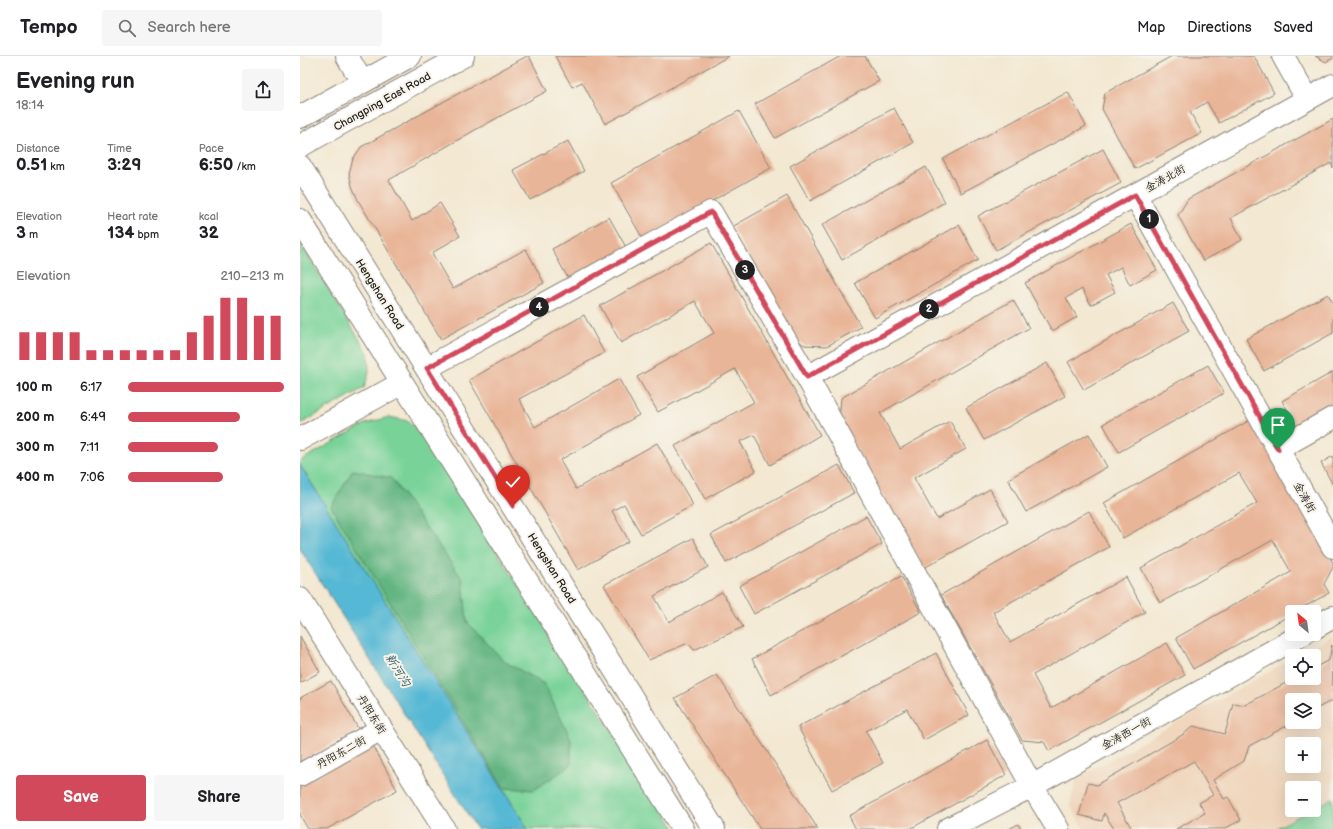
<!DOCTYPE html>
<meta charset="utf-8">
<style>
:root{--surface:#fff;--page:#f6f6f6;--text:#202124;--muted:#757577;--line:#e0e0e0;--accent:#d1495b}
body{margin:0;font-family:"Balsamiq Sans","LXGW WenKai TC",sans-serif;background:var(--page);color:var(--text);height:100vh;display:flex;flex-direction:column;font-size:15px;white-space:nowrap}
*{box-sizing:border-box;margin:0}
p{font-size:13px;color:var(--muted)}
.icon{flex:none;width:22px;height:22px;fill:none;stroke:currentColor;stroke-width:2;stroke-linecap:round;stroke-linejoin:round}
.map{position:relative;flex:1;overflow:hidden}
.side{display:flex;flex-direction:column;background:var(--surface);width:300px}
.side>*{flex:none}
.needle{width:26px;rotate:331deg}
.controls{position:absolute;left:985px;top:549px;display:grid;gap:8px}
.controls a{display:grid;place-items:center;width:36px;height:36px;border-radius:4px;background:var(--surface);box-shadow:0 4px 16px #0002;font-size:20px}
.pin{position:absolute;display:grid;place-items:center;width:34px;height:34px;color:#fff;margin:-41px -17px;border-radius:50% 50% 50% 0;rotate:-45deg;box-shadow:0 0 4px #0007}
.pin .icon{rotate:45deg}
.km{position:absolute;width:20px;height:20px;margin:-10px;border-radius:50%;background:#222;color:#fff;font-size:11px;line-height:20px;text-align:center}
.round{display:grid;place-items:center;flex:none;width:42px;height:42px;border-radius:4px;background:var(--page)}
.headline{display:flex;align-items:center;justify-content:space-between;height:68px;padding:0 16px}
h1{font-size:22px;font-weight:800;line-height:30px}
.figures{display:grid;grid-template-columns:repeat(3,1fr);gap:6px;height:68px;padding:4px 16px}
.figures div{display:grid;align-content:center}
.figures b{font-size:17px;font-weight:800}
.figures small{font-size:11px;font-weight:400}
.figures p{font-size:11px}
.chart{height:112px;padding:8px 16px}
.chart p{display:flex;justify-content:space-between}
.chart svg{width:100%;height:72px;margin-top:4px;stroke:var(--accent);stroke-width:6}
.primary-button{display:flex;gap:8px;margin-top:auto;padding:8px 16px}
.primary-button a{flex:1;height:46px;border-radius:4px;background:var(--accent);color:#fff;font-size:16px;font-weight:800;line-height:46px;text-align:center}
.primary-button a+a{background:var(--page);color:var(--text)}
ul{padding:0 16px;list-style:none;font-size:13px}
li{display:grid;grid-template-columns:64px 48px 1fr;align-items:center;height:30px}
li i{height:10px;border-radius:5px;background:var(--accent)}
header{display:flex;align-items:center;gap:24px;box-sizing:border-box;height:56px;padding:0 20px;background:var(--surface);border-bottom:1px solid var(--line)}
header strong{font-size:19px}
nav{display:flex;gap:22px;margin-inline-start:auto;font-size:14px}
.search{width:280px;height:36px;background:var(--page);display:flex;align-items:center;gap:10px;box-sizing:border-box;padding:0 14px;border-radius:4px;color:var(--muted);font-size:15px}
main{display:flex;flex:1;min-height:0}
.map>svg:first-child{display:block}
.built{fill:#efd6bc;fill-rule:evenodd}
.green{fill:#79d399;stroke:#4a785a}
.forest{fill:#62b581;stroke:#3f684e}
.water{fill:#55b8d4;stroke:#386a78}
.building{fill:#e9b598}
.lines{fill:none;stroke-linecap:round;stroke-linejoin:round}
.minor-casing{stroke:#888277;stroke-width:24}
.minor{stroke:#fff;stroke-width:22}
.route-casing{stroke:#fff;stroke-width:8}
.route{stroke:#d1495b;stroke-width:5}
.labels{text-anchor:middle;stroke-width:4;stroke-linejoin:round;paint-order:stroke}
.street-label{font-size:11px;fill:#1c1c1c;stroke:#f7f3e8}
.water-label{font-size:12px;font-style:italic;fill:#335a66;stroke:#f7f3e8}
</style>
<header>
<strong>Tempo</strong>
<div class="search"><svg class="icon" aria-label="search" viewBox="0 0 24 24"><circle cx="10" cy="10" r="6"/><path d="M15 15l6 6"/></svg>Search here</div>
<nav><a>Map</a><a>Directions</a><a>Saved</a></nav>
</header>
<main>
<section class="side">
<div class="headline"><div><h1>Evening run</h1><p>18:14</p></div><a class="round"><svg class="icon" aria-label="share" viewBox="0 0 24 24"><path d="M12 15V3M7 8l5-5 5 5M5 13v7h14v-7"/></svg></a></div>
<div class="figures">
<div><p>Distance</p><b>0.51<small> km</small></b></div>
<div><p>Time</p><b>3:29</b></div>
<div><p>Pace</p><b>6:50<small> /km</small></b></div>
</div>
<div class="figures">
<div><p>Elevation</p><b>3<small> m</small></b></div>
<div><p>Heart rate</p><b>134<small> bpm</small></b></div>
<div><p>kcal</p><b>32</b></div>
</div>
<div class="chart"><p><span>Elevation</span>210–213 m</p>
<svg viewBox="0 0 160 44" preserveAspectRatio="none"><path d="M5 44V27M15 44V27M25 44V27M35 44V27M45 44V38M55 44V38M65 44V38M75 44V38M85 44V38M95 44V38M105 44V27M115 44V17M125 44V6M135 44V6M145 44V17M155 44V17"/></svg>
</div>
<ul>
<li><b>100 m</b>6:17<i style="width:100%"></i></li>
<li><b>200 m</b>6:49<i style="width:72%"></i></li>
<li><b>300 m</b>7:11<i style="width:58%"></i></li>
<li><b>400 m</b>7:06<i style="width:61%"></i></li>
</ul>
<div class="primary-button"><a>Save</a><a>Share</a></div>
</section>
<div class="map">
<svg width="1033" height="773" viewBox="0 0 1033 773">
<rect width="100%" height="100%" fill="#f7f3e8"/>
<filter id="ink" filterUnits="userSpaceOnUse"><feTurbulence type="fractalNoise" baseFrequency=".025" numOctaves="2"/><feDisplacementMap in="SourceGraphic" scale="8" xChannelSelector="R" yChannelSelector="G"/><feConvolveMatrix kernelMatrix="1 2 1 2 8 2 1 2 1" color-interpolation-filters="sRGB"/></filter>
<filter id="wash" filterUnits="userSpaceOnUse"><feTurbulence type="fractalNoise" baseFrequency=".012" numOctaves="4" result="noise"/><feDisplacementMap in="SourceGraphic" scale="16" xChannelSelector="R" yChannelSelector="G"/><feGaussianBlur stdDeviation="0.9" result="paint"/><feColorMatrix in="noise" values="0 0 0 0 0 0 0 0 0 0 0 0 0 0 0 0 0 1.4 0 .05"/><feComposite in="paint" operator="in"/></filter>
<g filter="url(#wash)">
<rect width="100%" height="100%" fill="#f3e8d2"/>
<path class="built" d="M 1033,580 L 1033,773 L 784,773 L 770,748 L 777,722 L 992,603 L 992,622 L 1014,622 L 1014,600 L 997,600 ZM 992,644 L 1014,644 L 1014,666 L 992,666 ZM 992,688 L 1014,688 L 1014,710 L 992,710 ZM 992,732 L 1014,732 L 1014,754 L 992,754 Z"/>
<path class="green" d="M 0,187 L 68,297 L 69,317 L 64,332 L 0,368 Z
M 89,361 L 108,365 L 122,379 L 375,773 L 228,773 L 0,409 L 0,405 L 65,368 Z
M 1033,742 L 1033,773 L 975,773 L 1010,754 L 1014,754 L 1014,752 Z"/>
<path class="forest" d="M 53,414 L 91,422 L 163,524 L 167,566 L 204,605 L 244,628 L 271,683 L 271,709 L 234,734 L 204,732 L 31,451 Z"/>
<path class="water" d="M 0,409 L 228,773 L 177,773 L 0,493 Z"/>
<g id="blocks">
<path class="building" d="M 227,0 L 229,0 L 247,35 L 175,74 L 89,124 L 112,165 L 140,147 L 160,180 L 132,197 L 153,233 L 226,193 L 244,227 L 141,283 L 58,144 L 52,130 L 49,117 L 53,103 L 61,91 Z
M 255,0 L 429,0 L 305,68 L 282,26 L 272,31 Z
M 541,0 L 565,0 L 579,25 L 475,82 L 455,48 Z
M 872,0 L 954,0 L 974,37 L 919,67 L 907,46 L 890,56 L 902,77 L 835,113 L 802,53 L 805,37 Z
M 1015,0 L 1033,0 L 1033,2 L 1026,6 Z
M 768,36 L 786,70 L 661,137 L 643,103 Z
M 594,52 L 613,87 L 510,145 L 490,110 Z
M 439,55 L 471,112 L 343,183 L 311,127 Z
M 1033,63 L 1033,112 L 1031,107 L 931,162 L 942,184 L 903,205 L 878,159 L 888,143 Z
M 268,85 L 284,115 L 230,144 L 213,114 Z
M 803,93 L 821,127 L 696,194 L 678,160 Z
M 626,111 L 645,146 L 542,204 L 522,169 Z
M 487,140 L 561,271 L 527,290 L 504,289 L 493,280 L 432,171 Z
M 309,161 L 327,193 L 270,226 L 252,193 Z
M 831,168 L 857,214 L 830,229 L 821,211 L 806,219 L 815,236 L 791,249 L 782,233 L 766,242 L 777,261 L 752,275 L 725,227 Z
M 659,169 L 678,204 L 575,262 L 555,227 Z
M 411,187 L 520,379 L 470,409 L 454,379 L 440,386 L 456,415 L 405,443 L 375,390 L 454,346 L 435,313 L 358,356 L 337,321 L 414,277 L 395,245 L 321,287 L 300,250 Z
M 1028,238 L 1033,247 L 1033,277 L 964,315 L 946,283 Z
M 713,244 L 729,272 L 580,357 L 600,393 L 650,365 L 666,393 L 614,422 L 637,463 L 690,433 L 708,465 L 624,512 L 539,362 L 541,342 Z
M 873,247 L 889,275 L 784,334 L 768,306 Z
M 284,259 L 304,297 L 219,343 L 235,371 L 319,323 L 339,359 L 260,404 L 276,433 L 357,387 L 393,449 L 341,478 L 324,448 L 312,455 L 329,485 L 278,514 L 169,324 Z
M 747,307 L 765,340 L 684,384 L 666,352 Z
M 908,309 L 924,337 L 819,396 L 803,368 Z
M 1033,316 L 1033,353 L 998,373 L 982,345 Z
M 952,363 L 1033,507 L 1033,511 L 1024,528 L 1029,537 L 995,556 L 992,556 L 992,558 L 893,613 L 876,582 L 991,516 L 973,484 L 860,547 L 841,512 L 957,447 L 939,417 L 823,482 L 804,447 Z
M 789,378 L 807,411 L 726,456 L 708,423 Z
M 1033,400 L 1033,429 L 1021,407 Z
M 539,409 L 554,437 L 426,507 L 411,479 Z
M 789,455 L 809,491 L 693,556 L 710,586 L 826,521 L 845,556 L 733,619 L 751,652 L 867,587 L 885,619 L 749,695 L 744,686 L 722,684 L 641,539 Z
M 566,460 L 582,488 L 454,558 L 439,530 Z
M 393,482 L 408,511 L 354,540 L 369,566 L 422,536 L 443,571 L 394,594 L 388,587 L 349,604 L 304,529 Z
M 601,520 L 621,556 L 471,639 L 452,603 Z
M 0,580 L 20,616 L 0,627 Z
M 1032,589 L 1033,644 L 1014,654 L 1014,644 L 992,644 L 992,667 L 949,690 L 944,705 L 913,724 L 924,743 L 928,741 L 941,764 L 924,773 L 876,773 L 905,757 L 899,747 L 913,739 L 894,705 L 817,747 L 832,773 L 814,773 L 804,757 L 802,765 L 779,759 L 788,727 L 797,729 L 884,678 L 893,670 L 925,678 L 933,647 L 945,649 L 995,622 L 1014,622 L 1014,612 L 1029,604 Z
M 636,597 L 669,659 L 624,684 L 607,653 L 566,675 L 583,707 L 532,734 L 498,671 Z
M 417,619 L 518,773 L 460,773 L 375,642 Z
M 31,625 L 59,674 L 0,706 L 0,642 Z
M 687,684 L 706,719 L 610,773 L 556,773 L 549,760 Z
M 73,689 L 97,734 L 27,773 L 8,773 L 0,759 L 0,729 Z
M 718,768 L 721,773 L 709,773 Z"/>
</g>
</g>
<g filter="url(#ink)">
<use href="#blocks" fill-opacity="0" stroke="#888277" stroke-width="1"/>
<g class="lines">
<g class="minor-casing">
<path id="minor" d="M 47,0 L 62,26
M 983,0 L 1007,43
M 0,61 L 110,0
M 0,90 L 163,0
M 0,110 L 414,773
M 835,139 L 1033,491
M 0,164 L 383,773
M 127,312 L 411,156 L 507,321 L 732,730 L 758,773
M 507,321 L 1033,29
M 0,383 L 102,327
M 978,393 L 1033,362
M 0,543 L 144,773
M 1014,572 L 1033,561
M 0,719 L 81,673
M 648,773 L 732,730 L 1003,578"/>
</g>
<use href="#minor" class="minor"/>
</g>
</g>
<g class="lines" filter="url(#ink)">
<g class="route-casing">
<path id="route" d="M 213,450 L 127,312 L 411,156 L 507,321 L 835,139 L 978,393"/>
</g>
<use href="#route" class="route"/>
</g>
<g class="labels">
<g class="street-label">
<text transform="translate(82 45) rotate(-29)" y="4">Changping East Road</text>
<text transform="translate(865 122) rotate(-29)" y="4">金涛北街</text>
<text transform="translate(80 238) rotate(58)" y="4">Hengshan Road</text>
<text transform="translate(1005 441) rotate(61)" y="4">金涛街</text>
<text transform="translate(252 512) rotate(58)" y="4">Hengshan Road</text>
<text transform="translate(72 658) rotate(58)" y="4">丹阳东街</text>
<text transform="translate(826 677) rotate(-29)" y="4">金涛西一街</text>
<text transform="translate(41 696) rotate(-29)" y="4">丹阳东二街</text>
</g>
<g class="water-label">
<text transform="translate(98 614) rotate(58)" y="4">新河沟</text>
</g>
</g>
</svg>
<div class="controls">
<a><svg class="needle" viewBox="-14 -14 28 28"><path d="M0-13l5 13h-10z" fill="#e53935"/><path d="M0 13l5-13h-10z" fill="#757577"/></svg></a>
<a><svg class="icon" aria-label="locate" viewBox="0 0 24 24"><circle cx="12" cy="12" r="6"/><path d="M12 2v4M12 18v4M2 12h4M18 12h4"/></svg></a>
<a><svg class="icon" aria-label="layers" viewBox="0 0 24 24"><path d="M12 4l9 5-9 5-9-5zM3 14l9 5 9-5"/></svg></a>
<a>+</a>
<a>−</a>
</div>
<div class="pin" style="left:978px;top:393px;background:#1e9e55"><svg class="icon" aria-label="arrive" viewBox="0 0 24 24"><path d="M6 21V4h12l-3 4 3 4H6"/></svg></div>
<div class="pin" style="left:213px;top:450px;background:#d93025"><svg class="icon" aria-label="check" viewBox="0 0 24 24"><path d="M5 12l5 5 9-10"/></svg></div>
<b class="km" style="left:849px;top:163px">1</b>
<b class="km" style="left:629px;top:253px">2</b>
<b class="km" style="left:445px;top:214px">3</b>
<b class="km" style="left:239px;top:251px">4</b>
</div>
</main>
